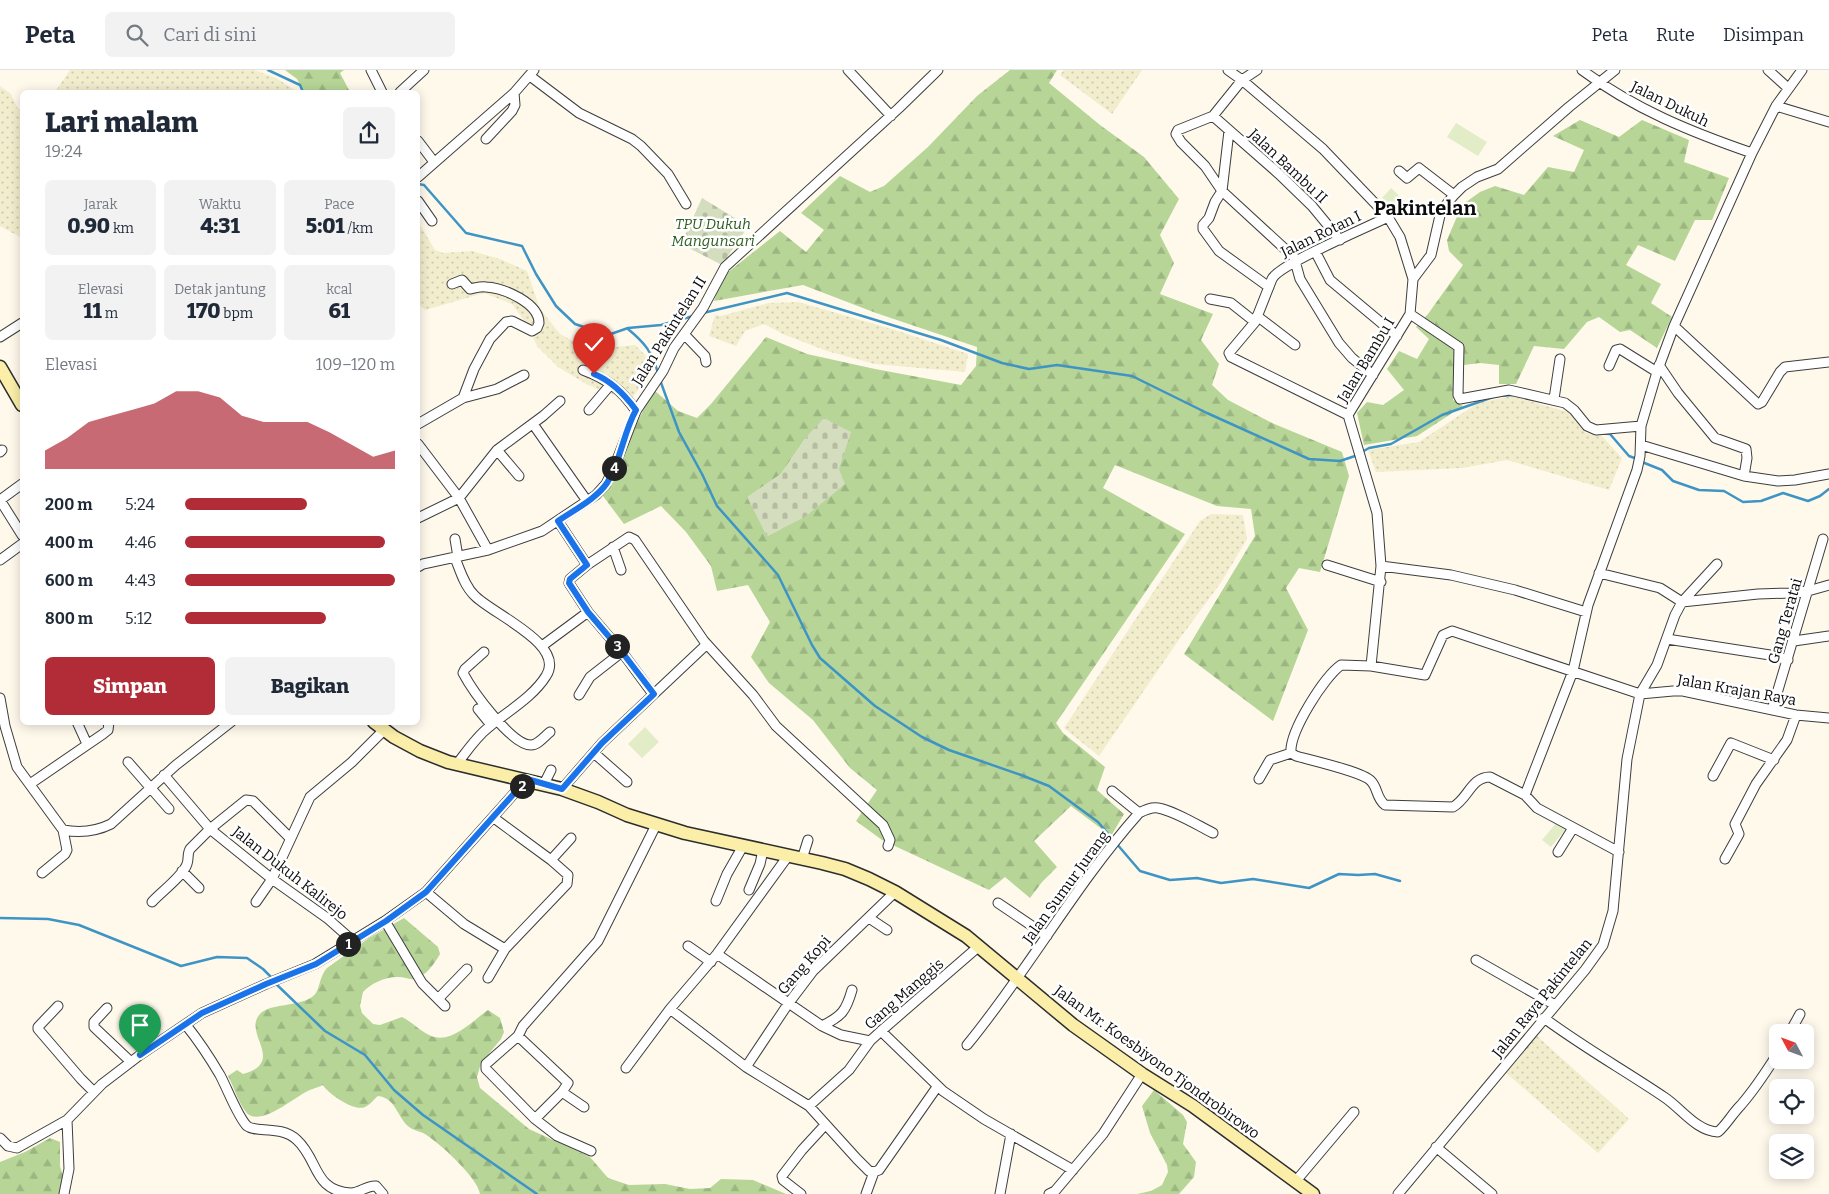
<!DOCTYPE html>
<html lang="id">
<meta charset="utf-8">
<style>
:root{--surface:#fff;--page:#f2f2f3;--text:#1f2937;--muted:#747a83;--line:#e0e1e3;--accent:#b22c38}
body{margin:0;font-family:Bitter,serif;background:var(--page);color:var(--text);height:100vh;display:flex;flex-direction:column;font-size:19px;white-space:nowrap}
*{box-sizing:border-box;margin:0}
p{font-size:16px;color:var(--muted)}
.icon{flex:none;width:28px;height:28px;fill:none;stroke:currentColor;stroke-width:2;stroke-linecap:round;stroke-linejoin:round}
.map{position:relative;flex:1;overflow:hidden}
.side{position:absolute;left:20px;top:20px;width:400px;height:635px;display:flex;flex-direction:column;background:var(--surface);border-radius:8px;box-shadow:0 2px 12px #0003}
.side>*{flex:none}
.needle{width:32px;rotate:311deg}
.tools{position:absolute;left:1769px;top:954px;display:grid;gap:10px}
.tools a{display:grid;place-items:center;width:45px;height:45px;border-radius:8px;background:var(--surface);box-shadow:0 2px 12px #0003;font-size:25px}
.pin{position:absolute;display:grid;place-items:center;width:42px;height:42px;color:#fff;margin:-51px -21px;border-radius:50% 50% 50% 0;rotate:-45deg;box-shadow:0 0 5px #0007}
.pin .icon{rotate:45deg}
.km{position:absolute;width:25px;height:25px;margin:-12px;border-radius:50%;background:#222;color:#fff;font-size:14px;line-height:25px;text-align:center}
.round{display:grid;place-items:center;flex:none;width:52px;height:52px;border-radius:8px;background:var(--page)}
.overview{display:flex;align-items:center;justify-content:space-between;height:85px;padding:0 25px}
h1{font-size:28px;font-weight:800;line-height:38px}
.figures{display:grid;grid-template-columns:repeat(3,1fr);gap:8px;height:85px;padding:5px 25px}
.figures div{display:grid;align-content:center;border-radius:8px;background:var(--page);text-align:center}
.figures b{font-size:21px;font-weight:800}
.figures small{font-size:14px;font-weight:400}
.figures p{font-size:14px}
.chart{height:140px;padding:10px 25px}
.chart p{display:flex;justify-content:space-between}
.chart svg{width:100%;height:90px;margin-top:5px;fill:var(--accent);opacity:.7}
.cta{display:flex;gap:10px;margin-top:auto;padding:10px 25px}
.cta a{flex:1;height:58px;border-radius:8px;background:var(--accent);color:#fff;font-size:20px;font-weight:800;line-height:58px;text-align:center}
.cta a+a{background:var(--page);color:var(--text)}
ul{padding:0 25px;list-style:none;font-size:16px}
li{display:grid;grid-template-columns:80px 60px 1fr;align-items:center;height:38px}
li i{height:12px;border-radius:6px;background:var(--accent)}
header{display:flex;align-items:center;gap:30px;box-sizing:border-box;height:70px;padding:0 25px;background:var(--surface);border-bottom:1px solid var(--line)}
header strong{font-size:24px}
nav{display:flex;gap:28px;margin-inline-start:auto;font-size:18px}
.search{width:350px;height:45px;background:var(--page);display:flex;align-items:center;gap:12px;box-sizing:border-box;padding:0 18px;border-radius:8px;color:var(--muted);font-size:19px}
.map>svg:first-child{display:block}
.farmland{fill:url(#farmland-dots)}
.forest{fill:url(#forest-firs);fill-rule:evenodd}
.cemetery{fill:url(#cemetery-stones)}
.pitch{fill:#e2edc8}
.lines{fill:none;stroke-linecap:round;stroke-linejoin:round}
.stream{stroke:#3e94c5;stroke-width:2.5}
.minor-casing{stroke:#3e3e3e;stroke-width:11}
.secondary-casing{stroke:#2d2d2d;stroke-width:15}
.minor{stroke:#fff;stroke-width:9}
.secondary{stroke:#faeea9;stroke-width:12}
.route-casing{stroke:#fff;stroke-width:10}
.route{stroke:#1a73e8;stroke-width:6}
.labels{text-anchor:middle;stroke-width:5;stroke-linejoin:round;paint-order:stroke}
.street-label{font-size:15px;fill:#0b0b0b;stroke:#fff}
.park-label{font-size:15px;font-style:italic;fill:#2f5e20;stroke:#fff}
.district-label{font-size:20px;font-weight:bold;fill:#0b0b0b;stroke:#fff}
</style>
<header>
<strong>Peta</strong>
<div class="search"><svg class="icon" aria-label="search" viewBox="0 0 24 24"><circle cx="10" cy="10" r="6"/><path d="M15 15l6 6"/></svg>Cari di sini</div>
<nav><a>Peta</a><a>Rute</a><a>Disimpan</a></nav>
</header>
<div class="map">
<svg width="1829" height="1124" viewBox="0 0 1829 1124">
<defs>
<pattern id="farmland-dots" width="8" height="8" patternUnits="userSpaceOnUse" patternTransform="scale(1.25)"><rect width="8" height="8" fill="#f2edcd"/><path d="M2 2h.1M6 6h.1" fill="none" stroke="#cecaaf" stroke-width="1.8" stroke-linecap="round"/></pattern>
<pattern id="forest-firs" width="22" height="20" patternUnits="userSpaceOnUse" patternTransform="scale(1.25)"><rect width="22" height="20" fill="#b6d597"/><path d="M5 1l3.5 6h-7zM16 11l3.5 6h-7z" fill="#9bb681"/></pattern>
<pattern id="cemetery-stones" width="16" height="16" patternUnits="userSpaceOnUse" patternTransform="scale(1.25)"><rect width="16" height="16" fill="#d4ddbe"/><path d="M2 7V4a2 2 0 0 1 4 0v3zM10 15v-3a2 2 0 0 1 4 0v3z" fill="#b5bca2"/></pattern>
</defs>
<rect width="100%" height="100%" fill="#fef9eb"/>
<path class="farmland" d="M 70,0 L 254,0 L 276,8 L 298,22 L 55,22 Z
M 1064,0 L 1142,0 L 1112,44 L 1060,5 Z
M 0,16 L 11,24 L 18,39 L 22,39 L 22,167 L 20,167 L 0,156 Z
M 418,152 L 435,180 L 443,183 L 472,181 L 500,189 L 527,201 L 540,239 L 560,264 L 589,280 L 635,275 L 648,288 L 652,300 L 628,334 L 617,326 L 588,315 L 558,297 L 537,276 L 527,255 L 512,234 L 484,223 L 425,240 L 418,234 Z
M 798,232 L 895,260 L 968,284 L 965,302 L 875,294 L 827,281 L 785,265 L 764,254 L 745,261 L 736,276 L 709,266 L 715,245 L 721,246 L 769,233 Z
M 1512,326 L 1568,342 L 1586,363 L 1601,365 L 1622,388 L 1609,420 L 1507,390 L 1462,398 L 1376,402 L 1368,380 L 1419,372 L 1478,333 Z
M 1211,444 L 1243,445 L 1247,469 L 1222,511 L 1178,571 L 1099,686 L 1064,658 L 1200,451 Z
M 1536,965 L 1629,1049 L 1598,1083 L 1505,1002 Z"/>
<path class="forest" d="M 285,0 L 344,0 L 340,3 L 350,22 L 304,22 L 297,9 Z
M 1010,0 L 1057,0 L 1049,13 L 1100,55 L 1144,87 L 1179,129 L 1160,165 L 1174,193 L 1160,224 L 1213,244 L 1201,270 L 1219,294 L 1212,315 L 1228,330 L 1272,353 L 1342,382 L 1349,406 L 1320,502 L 1299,498 L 1286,518 L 1308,560 L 1273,651 L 1184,584 L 1255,466 L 1251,439 L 1217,436 L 1115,395 L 1103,418 L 1185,464 L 1056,653 L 1063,663 L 1105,697 L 1097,720 L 1124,744 L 1111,766 L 1071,736 L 1034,771 L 1057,797 L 1042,812 L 1030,828 L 1005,807 L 989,820 L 882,770 L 856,751 L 877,720 L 850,698 L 813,650 L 769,613 L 751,587 L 770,552 L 748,515 L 717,521 L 711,496 L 686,462 L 661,436 L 624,454 L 600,422 L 654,320 L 678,341 L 697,348 L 711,334 L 766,267 L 807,284 L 875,299 L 961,315 L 976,296 L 977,277 L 876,243 L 803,215 L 714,231 L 722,207 L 780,161 L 806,182 L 824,160 L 801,143 L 840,106 L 870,122 L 884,116 L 928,77 L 977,26 ZM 807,366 L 781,459 L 767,466 L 748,427 L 781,404 Z
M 1580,50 L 1619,67 L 1642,50 L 1689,70 L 1684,92 L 1729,108 L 1712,150 L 1695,150 L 1675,191 L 1638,175 L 1626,195 L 1661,214 L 1651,233 L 1672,247 L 1657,278 L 1630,260 L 1620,262 L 1599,247 L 1587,252 L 1564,279 L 1534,276 L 1516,314 L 1499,314 L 1499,295 L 1480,293 L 1456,296 L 1453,330 L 1463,336 L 1417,366 L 1364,375 L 1357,343 L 1367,332 L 1383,335 L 1404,320 L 1387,299 L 1399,281 L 1417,289 L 1429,269 L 1416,257 L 1428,244 L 1463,195 L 1449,181 L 1447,170 L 1462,135 L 1480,122 L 1495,116 L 1524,125 L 1548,97 L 1574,102 L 1584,80 L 1553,66 Z
M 404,848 L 438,877 L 440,884 C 435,893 426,906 415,909 C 409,910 404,907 399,907 C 387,906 371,913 363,922 L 360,936 L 362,943 L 373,954 L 380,955 L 402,947 C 412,952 419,960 429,965 C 450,976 472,951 488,940 L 500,948 L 504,962 L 501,969 L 481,993 L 477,1007 L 480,1018 L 529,1059 L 590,1087 L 608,1108 L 629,1115 L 665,1114 L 690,1119 L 710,1118 L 721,1109 L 753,1110 L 786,1124 L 480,1124 C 478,1108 438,1071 423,1063 C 419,1061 413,1060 409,1057 C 397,1047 396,1028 378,1026 C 374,1029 370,1035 365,1037 C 355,1042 328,1024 323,1015 C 317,1018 310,1019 304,1023 C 293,1029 258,1058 246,1042 C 238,1032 234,1017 228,1006 L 237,1000 L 243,1004 C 287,992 242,963 260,944 C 270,933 298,937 312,927 C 321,921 318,908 327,898 L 369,868 Z
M 1154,1020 L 1183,1045 L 1187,1052 L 1183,1074 L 1196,1092 L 1194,1107 L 1179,1124 L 1137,1124 L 1151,1121 L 1162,1115 L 1168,1102 L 1167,1095 L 1150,1063 L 1142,1036 Z
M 50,1068 L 60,1072 L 60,1096 L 68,1124 L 0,1124 L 0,1092 L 25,1082 Z"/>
<path class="cemetery" d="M 702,128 L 748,156 L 722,195 L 681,174 Z
M 824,348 L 851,362 L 839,399 L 845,414 L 805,447 L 767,466 L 747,427 L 781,404 L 807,366 Z"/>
<path class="pitch" d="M 1456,53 L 1487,72 L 1478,86 L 1447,67 Z
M 1391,118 L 1407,133 L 1399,143 L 1382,128 Z
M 645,657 L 659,672 L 642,688 L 628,674 Z
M 1557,752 L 1566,759 L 1551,777 L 1542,770 Z"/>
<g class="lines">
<path class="stream" d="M 268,0 L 300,15 L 303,22
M 418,114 L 424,115 L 466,163 L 522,176 L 536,204 L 556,236 L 575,254 L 608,265 L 628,258 L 661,255 L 693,246
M 703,243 L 787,223 L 941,270 L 1002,293 L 1029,299 L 1057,295 L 1132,306 L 1207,343 L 1309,389 L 1340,391 L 1358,385
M 628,259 C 645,273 652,282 658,303
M 660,310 L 679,362 L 702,404 L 717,436 L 778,505 L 812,575 L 820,588 L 875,636 L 922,667 L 949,680 L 1021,705 L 1049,716 L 1098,752 L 1140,801 L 1170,810 L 1197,808 L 1221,813 L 1253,809 L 1309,818 L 1339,804 L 1358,805 L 1375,804 L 1400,811
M 1594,363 L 1610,364 L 1629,386 L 1637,389
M 1362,382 L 1369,378 L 1391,374 L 1442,345 L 1496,326 L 1515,325
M 1642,392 L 1662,400 L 1673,411 L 1699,420 L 1724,421 L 1743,432 L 1761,431 L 1783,423 L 1808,431 L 1820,426 L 1829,419
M 0,848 L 48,849 L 79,855 L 181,896 L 217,887 L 247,888 L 263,899 L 272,908
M 275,913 L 325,961 L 365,985 L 394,1020 L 423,1045 L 537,1124"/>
<g class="minor-casing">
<path id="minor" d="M 371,0 L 382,22
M 848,0 L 891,46
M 1228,0 L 1242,10 L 1323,79 L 1388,147 L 1400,167 L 1413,209 L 1410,244 L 1348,345
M 1257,0 L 1242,10 L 1213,46 L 1178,60 L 1176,64 L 1181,72 L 1205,96 L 1222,121 L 1297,190
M 1582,0 C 1634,39 1691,62 1752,83
M 1768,0 L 1788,18
M 530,6 L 579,43 L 632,69 L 641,76 L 668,104 L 686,134
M 400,22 L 424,0
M 1776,36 L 1829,52
M 1213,46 L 1279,104 L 1312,136 L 1340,170
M 1229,61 L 1222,121 L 1215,132 L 1209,148 L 1203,155 L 1203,159 L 1219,181 L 1269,217
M 486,69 L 512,41 L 515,35 L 514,23
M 418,71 L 434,92
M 1399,101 L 1407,108 L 1419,98 L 1454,125
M 418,107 L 514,23 L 534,0
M 418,131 L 432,151
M 1315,181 L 1330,210 L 1397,266
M 1295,191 L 1300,209 L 1339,273 L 1352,288 L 1373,305
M 1413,209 L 1431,185 L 1441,141 L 1454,125 L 1462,117 L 1477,107 L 1498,99 L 1569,37 L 1615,0
M 1210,229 L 1231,233 L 1255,252
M 1410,244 L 1459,277 L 1458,325 L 1460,329 L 1509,320 L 1565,333 L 1574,340 L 1587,356 L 1596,360 L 1641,356
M 1257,246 L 1295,275
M 1674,256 L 1758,334 L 1762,332 L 1780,302 L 1785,297 L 1829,292
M 684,264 L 705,286 L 706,292
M 0,267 L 22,253
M 1609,296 L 1616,280 L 1620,279 L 1657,302
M 583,300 C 607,309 621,319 636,341
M 463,328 L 497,319 L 524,305
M 1554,329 L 1560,289
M 589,340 L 611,314
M 1348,345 L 1231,287 L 1229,283 L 1255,252 L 1272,209 C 1279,194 1368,157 1388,147
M 1348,345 L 1377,443 L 1381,496 L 1371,596
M 418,354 L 463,328 L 474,299 L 490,269 L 506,252 L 512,251 L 532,261 L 537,258 L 539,253 C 539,233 504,218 486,217 C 481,216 476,218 470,219 L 462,210 L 452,214
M 533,354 L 587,431
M 418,374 L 459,428 L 488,480
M 1641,375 L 1744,406 L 1747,388 L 1746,379 L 1715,368 L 1678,323 L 1659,295
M 497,380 L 519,406
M 0,382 L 2,380
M 1744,406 L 1778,411 L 1795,410 L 1829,404
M 0,430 L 22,465
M 0,430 L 22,414
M 418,448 L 459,428 L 497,380 L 543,346 L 560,331
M 455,469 L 458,487
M 613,477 L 621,500
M 455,488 C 460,500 464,515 474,525 C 490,543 567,574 546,606 C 533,627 508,641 489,657 C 476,667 467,681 457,694
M 0,490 L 22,474
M 587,495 L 629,467 L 635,470 L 704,571 L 753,625 L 776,656 L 883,755 L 890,770 L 888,776
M 1327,495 L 1381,512
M 1381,496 L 1451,505 L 1515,520 L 1586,542
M 418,497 L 423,494 L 488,480 L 542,461 L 596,425 L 606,414 L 615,395 L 636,341 L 663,301 L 674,278 L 703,238 L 725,197 L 899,38 L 938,0
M 1599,503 L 1660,518 L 1682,532 L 1758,524 L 1790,523 L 1808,521 L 1829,515
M 588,542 L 622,582 L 653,624
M 1667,569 L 1770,585 L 1788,590
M 1794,571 L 1829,566
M 542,576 L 588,542 L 569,513 L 570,509 L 587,495 L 558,451
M 484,582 L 465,599 L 463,603 C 472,620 511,675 531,675 C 538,675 545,666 550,662
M 1640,624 L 1673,621 L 1683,621 L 1796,645 L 1829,648
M 1640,624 L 1657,595 L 1675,545 L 1682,532 L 1717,494
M 579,625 L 590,607 L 622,582
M 0,628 L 5,656 L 17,697 L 63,760 C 80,763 95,762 111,754 L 176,695 L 231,652
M 478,639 L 491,655
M 1772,640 L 1823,469
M 77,652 L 87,674
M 594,683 L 627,712
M 128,692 L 169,739
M 164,705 L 210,759 L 272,809 L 327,848 L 353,871
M 1713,706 L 1731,673 L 1774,690
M 1259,709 L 1270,690 L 1291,683
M 30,714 L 103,664 L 108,660 L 109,652
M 544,714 L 551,700
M 562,719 L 602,673 L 707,574
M 1112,721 L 1139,743
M 1525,725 L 1573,601 L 1588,535 L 1637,400 L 1640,386 L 1641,356 L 1657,302 L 1674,256 L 1752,83 L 1776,36 L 1802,0
M 1558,782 L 1573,758
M 802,789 L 808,770
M 1725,789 L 1739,764 L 1735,754 L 1756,714 L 1787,670 L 1796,645
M 551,790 L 571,768
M 182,801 L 199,818
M 42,803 L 65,784 L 67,780 L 63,760
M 749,820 L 760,794 L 763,780
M 426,822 L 464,854 L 505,879 L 567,814 L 568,805 L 551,790 L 494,748
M 716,831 L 727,804 L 743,776
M 152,832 C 161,822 183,806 187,794 C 189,789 187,784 190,779 L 210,759 L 246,730 L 253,731 L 290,768
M 256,832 L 272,809 L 310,727 L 352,692 L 384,660
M 998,833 L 1047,866
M 869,848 L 887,860
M 385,851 L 422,913 L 445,936
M 688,876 L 711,892
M 717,884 L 822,956 L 841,965 L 870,971
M 1476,890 L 1555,935
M 488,908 L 505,879
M 438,929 L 467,899
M 58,936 L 38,957 L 38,959 L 81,1009 L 94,1022
M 107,938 L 94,952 L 94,957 L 131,992
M 670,939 L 746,997 L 809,1036 L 857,1089 L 869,1101 L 874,1102
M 1544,948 C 1583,977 1624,1000 1664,1027 C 1681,1038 1696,1061 1718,1062 C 1727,1054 1732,1044 1741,1035 C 1755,1019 1766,1002 1778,983
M 186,955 C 198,970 210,988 220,1005 C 227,1018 238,1047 247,1056 C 256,1063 281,1055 297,1070 C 319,1090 313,1121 351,1123 C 360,1123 367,1115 376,1116 L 383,1124
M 822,956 C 842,946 846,941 852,920
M 881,961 L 943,1021 L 984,1049 L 1073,1100
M 1790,962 L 1800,944
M 518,966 L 486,994 L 486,999 L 535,1049
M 967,975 C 1028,901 1075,815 1139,743 C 1145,740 1151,737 1158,738 C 1175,741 1197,755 1213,763
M 746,997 L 788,934 L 813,901 L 895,822
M 626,998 L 670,939 L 717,884 L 788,786
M 562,1022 L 584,1037
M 809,1036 L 849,1000 L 870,971 L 881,961 L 978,877
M 0,1068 L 8,1076 L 17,1078 L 67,1050
M 1436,1077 L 1492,1124
M 591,1081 L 557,1066 L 535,1049 L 562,1022 L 568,1013 L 518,966 L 523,956 L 598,871 L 656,755
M 874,1102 L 879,1100 L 937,1017
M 1295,1112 L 1354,1042
M 64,1124 L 69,1099 L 67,1050 L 102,1014 L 140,985 L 202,943 L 266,914 L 315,894 L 385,851 L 426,822 L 527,709
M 801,1124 L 783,1110 L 782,1106 L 802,1080 L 825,1055
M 866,1124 L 874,1102
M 1000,1124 L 1011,1064
M 1049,1124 L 1055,1121 L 1103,1064 L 1142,1004
M 1398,1124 L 1585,900 L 1603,875 L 1613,841 L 1627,689 L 1640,624 L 1452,561 L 1443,565 L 1425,605 L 1371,596 L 1341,595 C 1324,607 1289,662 1291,683 L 1296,686 C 1310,690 1363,702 1371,711 C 1378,718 1376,728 1385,735 L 1453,737 C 1468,729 1471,707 1490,707 L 1525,725 L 1537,738 L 1619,782"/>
</g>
<g class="secondary-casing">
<path id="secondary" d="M 0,297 L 22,335
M 374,652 L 394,667 L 420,681 L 448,692 L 562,719 L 598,732 L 627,745 L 685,763 L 822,793 L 845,799 L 869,809 L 895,822 L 966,866 L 1073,955 L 1142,1004 L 1193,1036 L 1313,1124"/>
</g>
<use href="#minor" class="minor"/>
<use href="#secondary" class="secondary"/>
</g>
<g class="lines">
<g class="route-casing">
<path id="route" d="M 140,985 L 202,943 L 266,914 L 316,894 L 386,851 L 426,822 L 527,709 L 562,719 L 602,673 L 654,624 L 622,582 L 588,542 L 569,513 L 570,509 L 587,495 L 558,451 C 574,440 596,429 607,413 C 621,391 623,363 636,340 C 625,325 612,311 594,304"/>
</g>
<use href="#route" class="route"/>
</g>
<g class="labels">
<g class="street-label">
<text transform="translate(1670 34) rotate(26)" y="5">Jalan Dukuh</text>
<text transform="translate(1288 96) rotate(43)" y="5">Jalan Bambu II</text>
<text transform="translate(1321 164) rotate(-26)" y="5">Jalan Rotan I</text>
<text transform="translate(669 261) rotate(-58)" y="5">Jalan Pakintelan II</text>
<text transform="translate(1366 290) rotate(-59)" y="5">Jalan Bambu I</text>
<text transform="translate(1785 551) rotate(-74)" y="5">Gang Teratai</text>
<text transform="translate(1737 620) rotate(10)" y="5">Jalan Krajan Raya</text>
<text transform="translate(290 803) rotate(38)" y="5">Jalan Dukuh Kalirejo</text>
<text transform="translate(1066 817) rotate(-54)" y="5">Jalan Sumur Jurang</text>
<text transform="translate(804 895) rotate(-49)" y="5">Gang Kopi</text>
<text transform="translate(904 924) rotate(-41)" y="5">Gang Manggis</text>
<text transform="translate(1542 928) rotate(-51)" y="5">Jalan Raya Pakintelan</text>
<text transform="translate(1157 992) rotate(36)" y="5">Jalan Mr. Koesbiyono Tjondrobirowo</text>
</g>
<g class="park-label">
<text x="713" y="159">TPU Dukuh<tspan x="713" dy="17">Mangunsari</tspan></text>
</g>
<g class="district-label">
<text x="1425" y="145">Pakintelan</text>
</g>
</g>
</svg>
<div class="tools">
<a><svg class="needle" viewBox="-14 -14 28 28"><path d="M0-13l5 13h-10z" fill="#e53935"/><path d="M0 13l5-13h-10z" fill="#747a83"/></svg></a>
<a><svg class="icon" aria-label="locate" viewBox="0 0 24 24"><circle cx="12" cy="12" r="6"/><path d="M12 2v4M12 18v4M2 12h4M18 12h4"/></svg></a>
<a><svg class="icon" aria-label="layers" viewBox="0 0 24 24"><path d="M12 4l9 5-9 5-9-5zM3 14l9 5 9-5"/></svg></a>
</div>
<div class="pin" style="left:140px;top:985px;background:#1e9e55"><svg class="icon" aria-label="arrive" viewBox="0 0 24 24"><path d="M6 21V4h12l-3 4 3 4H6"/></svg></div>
<div class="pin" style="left:594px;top:304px;background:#d93025"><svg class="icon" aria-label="check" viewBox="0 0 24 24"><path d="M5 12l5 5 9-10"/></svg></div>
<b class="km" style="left:348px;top:874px">1</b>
<b class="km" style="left:522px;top:716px">2</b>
<b class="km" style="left:617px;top:576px">3</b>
<b class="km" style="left:614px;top:398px">4</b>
<section class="side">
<div class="overview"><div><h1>Lari malam</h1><p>19:24</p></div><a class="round"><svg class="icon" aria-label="share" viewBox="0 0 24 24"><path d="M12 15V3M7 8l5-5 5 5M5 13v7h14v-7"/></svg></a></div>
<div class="figures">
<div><p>Jarak</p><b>0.90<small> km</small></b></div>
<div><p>Waktu</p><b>4:31</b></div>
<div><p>Pace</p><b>5:01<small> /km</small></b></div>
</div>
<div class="figures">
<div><p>Elevasi</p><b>11<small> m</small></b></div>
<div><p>Detak jantung</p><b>170<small> bpm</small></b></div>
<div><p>kcal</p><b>61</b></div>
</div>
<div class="chart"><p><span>Elevasi</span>109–120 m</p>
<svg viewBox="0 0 160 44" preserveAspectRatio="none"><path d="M0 44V35L10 29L20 21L30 18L40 15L50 12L60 6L70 6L80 9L90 18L100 21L110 21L120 21L130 26L140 32L150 38L160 35V44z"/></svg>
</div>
<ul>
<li><b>200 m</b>5:24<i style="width:58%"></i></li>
<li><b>400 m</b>4:46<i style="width:95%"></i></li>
<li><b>600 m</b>4:43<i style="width:100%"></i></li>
<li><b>800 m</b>5:12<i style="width:67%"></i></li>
</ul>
<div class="cta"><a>Simpan</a><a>Bagikan</a></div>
</section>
</div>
